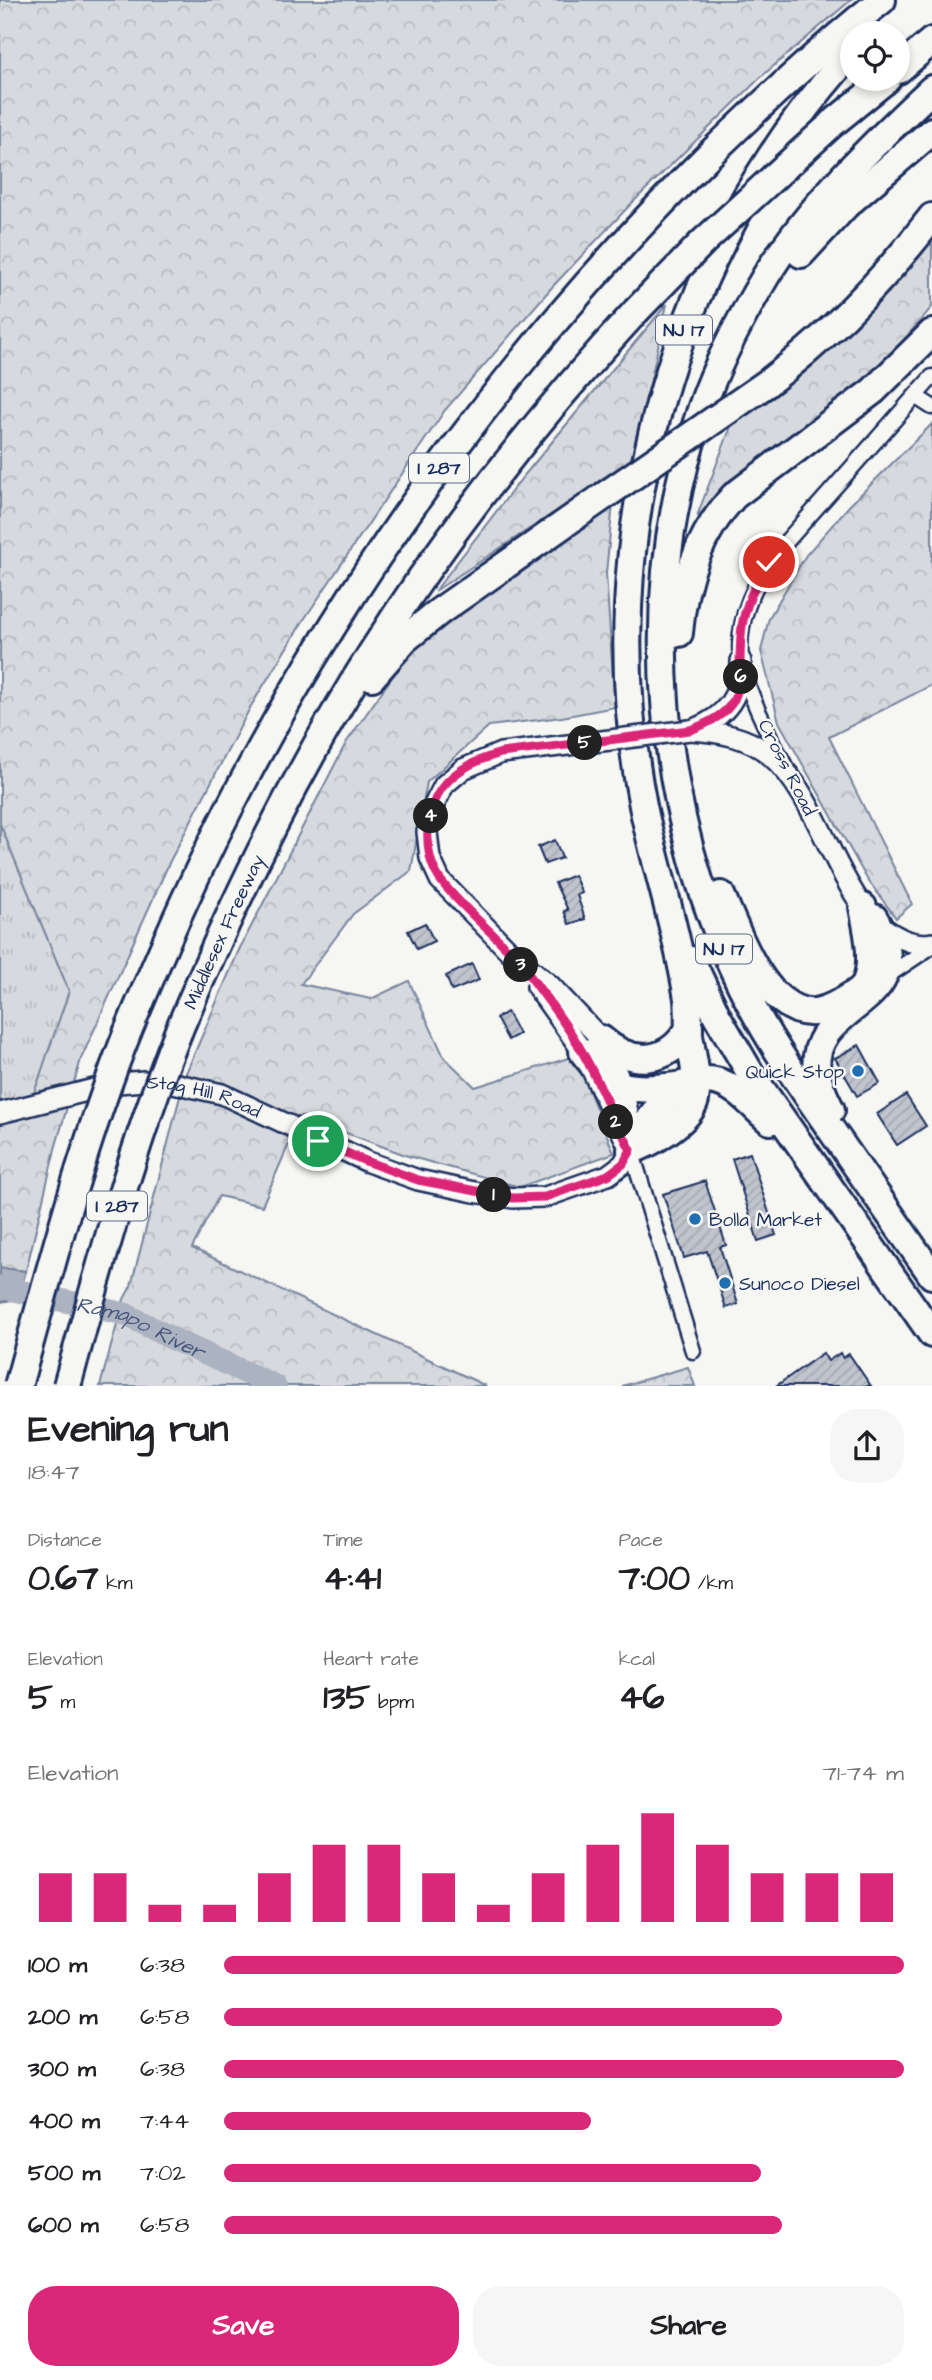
<!DOCTYPE html>
<meta charset="utf-8">
<style>
:root{--surface:#fff;--page:#f6f6f6;--text:#202124;--muted:#757577;--accent:#db2777}
body{margin:0;font-family:"Architects Daughter",sans-serif;background:var(--page);color:var(--text);height:100vh;display:flex;flex-direction:column;font-size:26px;white-space:nowrap}
*{box-sizing:border-box;margin:0}
p{font-size:23px;color:var(--muted)}
.icon{flex:none;width:38px;height:38px;fill:none;stroke:currentColor;stroke-width:2;stroke-linecap:round;stroke-linejoin:round}
.map{position:relative;height:1386px;overflow:hidden}
.drawer{display:flex;flex-direction:column;background:var(--surface);flex:1}
.drawer>*{flex:none}
.controls{position:absolute;left:840px;top:21px;display:grid;gap:14px}
.controls a{display:grid;place-items:center;width:70px;height:70px;border-radius:50%;background:var(--surface);box-shadow:0 4px 10px #0003;font-size:35px}
.pin{position:absolute;display:grid;place-items:center;width:60px;height:60px;color:#fff;margin:-30px;border:4px solid #fff;border-radius:50%;box-shadow:0 2px 7px #0007}
.km{position:absolute;width:35px;height:35px;margin:-18px;border-radius:50%;background:#222;color:#fff;font-size:19px;line-height:35px;text-align:center}
.round{display:grid;place-items:center;flex:none;width:74px;height:74px;border-radius:28px;background:var(--page)}
.head{display:flex;align-items:center;justify-content:space-between;height:119px;padding:0 28px}
h1{font-size:38px;font-weight:800;line-height:52px}
.metrics{display:grid;grid-template-columns:repeat(3,1fr);gap:10px;height:119px;padding:7px 28px}
.metrics div{display:grid;align-content:center}
.metrics b{font-size:35px;font-weight:800}
.metrics small{font-size:19px;font-weight:400}
.metrics p{font-size:19px}
.chart{height:196px;padding:14px 28px}
.chart p{display:flex;justify-content:space-between}
.chart svg{width:100%;height:126px;margin-top:7px;stroke:var(--accent);stroke-width:6}
.action{display:flex;gap:14px;margin-top:auto;padding:14px 28px}
.action a{flex:1;height:80px;border-radius:28px;background:var(--accent);color:#fff;font-size:28px;font-weight:800;line-height:80px;text-align:center}
.action a+a{background:var(--page);color:var(--text)}
ul{padding:0 28px;list-style:none;font-size:23px}
li{display:grid;grid-template-columns:112px 84px 1fr;align-items:center;height:52px}
li i{height:18px;border-radius:9px;background:var(--accent)}
.map>svg:first-child{display:block}
.forest{fill:url(#forest-crowns);stroke:#78849e;stroke-width:2}
.park{fill:url(#park-tufts);stroke:#78849e;stroke-width:2}
.water{fill:url(#water-ripples);stroke:#717e99;stroke-width:2}
.lines{fill:none;stroke-linecap:round;stroke-linejoin:round}
.river{stroke:#abb2c0;stroke-width:23}
.building{fill:url(#building-hatch);stroke:#1b2f5e;stroke-width:2}
.street-casing{stroke:#1b2f5e;stroke-width:19}
.secondary-casing{stroke:#1b2f5e;stroke-width:24}
.highway-casing{stroke:#1b2f5e;stroke-width:32}
.street{stroke:#f6f6f2;stroke-width:14}
.secondary{stroke:#f6f6f2;stroke-width:19}
.highway{stroke:#f6f6f2;stroke-width:26}
.secondary-bridge-casing{stroke:#1b2f5e;stroke-width:24;stroke-linecap:butt}
.highway-bridge-casing{stroke:#1b2f5e;stroke-width:32;stroke-linecap:butt}
.secondary-bridge{stroke:#f6f6f2;stroke-width:19}
.highway-bridge{stroke:#f6f6f2;stroke-width:26}
.route-casing{stroke:#fff;stroke-width:14}
.route{stroke:#db2777;stroke-width:9}
.poi-dot{fill:#1f6fb2;stroke:#f6f6f2;stroke-width:2.5}
.labels{text-anchor:middle;stroke-width:5;stroke-linejoin:round;paint-order:stroke}
.shield{fill:#f6f6f2;stroke:#5d6b8a;stroke-width:2}
.shield-label{font-size:18px;font-weight:bold;fill:#1b2f5e}
.street-label{font-size:19px;fill:#1b2f5e;stroke:#f6f6f2}
.poi-label{font-size:19px;fill:#1b2f5e;stroke:#f6f6f2;text-anchor:start}
.water-label{font-size:21px;font-style:italic;fill:#46567b;stroke:#f6f6f2}
</style>
<div class="map">
<svg width="932" height="1386" viewBox="0 0 932 1386">
<defs>
<pattern id="forest-crowns" width="20" height="18" patternUnits="userSpaceOnUse" patternTransform="scale(1.75)"><rect width="20" height="18" fill="#d6d9dd"/><path d="M2 6a3 3 0 1 1 6 0M12 15a3 3 0 1 1 6 0" fill="none" stroke="#b7bbc0"/></pattern>
<pattern id="park-tufts" width="24" height="20" patternUnits="userSpaceOnUse" patternTransform="scale(1.75)"><rect width="24" height="20" fill="#d6d9dd"/><path d="M3 7l-1-3M5 7V3M7 7l1-3M15 17l-1-3M17 17v-4M19 17l1-3" fill="none" stroke="#b7bbc0"/></pattern>
<pattern id="water-ripples" width="26" height="14" patternUnits="userSpaceOnUse" patternTransform="scale(1.75)"><rect width="26" height="14" fill="#abb2c0"/><path d="M2 4q2-2 4 0t4 0M15 11q2-2 4 0t4 0" fill="none" stroke="#8a919f"/></pattern>
<pattern id="building-hatch" width="6" height="6" patternUnits="userSpaceOnUse" patternTransform="scale(1.75)"><rect width="6" height="6" fill="#c0c4cd"/><path d="M-1 1l2-2M0 6l6-6M5 7l2-2" fill="none" stroke="#a4a9b2"/></pattern>
</defs>
<rect width="100%" height="100%" fill="#f6f6f2"/>
<filter id="ink" filterUnits="userSpaceOnUse"><feTurbulence type="fractalNoise" baseFrequency=".0143" numOctaves="2"/><feDisplacementMap in="SourceGraphic" scale="14" xChannelSelector="R" yChannelSelector="G"/><feConvolveMatrix kernelMatrix="1 2 1 2 8 2 1 2 1" color-interpolation-filters="sRGB"/></filter>
<g filter="url(#ink)">
<path class="forest" d="M 0,0 L 851,0 L 762,76 L 631,204 L 553,286 L 445,410 L 303,621 L 251,706 L 170,861 L 81,1059 L 55,1149 L 26,1271 L 0,1269 Z
M 932,229 L 932,307 L 884,363 L 828,413 L 772,449 L 697,516 L 733,421 L 835,344 Z
M 667,304 L 634,460 L 435,591 L 522,478 Z
M 932,424 L 932,685 L 829,737 L 912,904 L 896,918 L 867,879 L 779,722 L 761,651 L 769,618 L 806,555 L 849,506 Z
M 613,503 L 606,573 L 615,707 L 562,717 L 489,726 L 427,782 L 411,871 L 353,914 L 301,984 L 371,999 L 409,981 L 444,1057 L 475,1087 L 575,1056 L 614,1153 L 520,1187 L 408,1156 L 301,1116 L 262,1206 L 219,1196 L 192,1248 L 486,1386 L 100,1386 L 124,1299 L 131,1286 L 186,1073 L 239,950 L 346,743 L 409,653 L 457,608 Z
M 688,1367 L 695,1386 L 622,1386 Z"/>
<path class="park" d="M 0,824 L 69,991 L 34,1093 L 0,1113 Z"/>
<path class="water" d="M 3,1268 L 26,1271 L 18,1299 L 0,1302 L 0,1269 Z"/>
<g class="lines">
<path class="river" id="s1" d="M 0,1287 L 125,1314 L 175,1340 L 275,1386"/>
</g>
<path class="building" d="M 555,840 L 562,858 L 545,864 L 538,847 Z
M 574,875 L 582,893 L 577,895 L 585,919 L 569,924 L 564,911 L 568,910 L 555,883 Z
M 425,923 L 434,941 L 417,949 L 408,931 Z
M 472,964 L 479,980 L 452,991 L 446,976 Z
M 507,1012 L 519,1034 L 508,1040 L 496,1018 Z
M 859,1045 L 880,1083 L 857,1096 L 835,1058 Z
M 906,1095 L 926,1126 L 897,1145 L 877,1114 Z
M 750,1153 L 776,1235 L 758,1241 L 732,1159 Z
M 705,1181 L 726,1245 L 720,1247 L 738,1304 L 726,1308 L 707,1251 L 684,1258 L 663,1194 Z
M 823,1353 L 828,1361 L 840,1353 L 843,1358 L 849,1354 L 871,1386 L 776,1386 Z"/>
<g class="lines">
<g class="street-casing">
<path id="street" d="M 915,396 L 932,407
M 784,764 C 771,740 744,685 741,659 C 736,618 755,581 779,550 L 932,377
M 884,978 L 932,946
M 631,1150 L 693,1351"/>
</g>
<g class="secondary-casing">
<g id="secondary">
<path d="M 694,729 C 726,717 742,695 741,661"/>
<path d="M 690,730 C 719,732 748,736 771,756 C 811,790 831,864 863,907 C 878,927 906,948 932,943"/>
<path d="M 537,987 L 583,1052 L 628,1145"/>
<path id="s2" d="M 0,1113 L 118,1083 L 144,1081 L 173,1083 L 222,1094 L 368,1162 L 418,1180 L 474,1192 L 513,1198 L 545,1197 L 608,1175 L 623,1164 L 631,1150 L 630,1124 L 623,1086 L 601,1039 L 550,985 L 513,955 L 440,880 L 430,858 L 427,832 L 433,807 L 444,785 L 463,769 L 501,753 L 610,740"/>
</g>
</g>
<g class="highway-casing">
<g id="highway">
<path d="M 898,70 L 932,41"/>
<path d="M 932,89 C 872,145 811,204 767,274 C 742,316 718,360 702,407 C 635,598 656,822 749,1001 C 773,1047 803,1089 832,1131 C 865,1179 899,1227 932,1275"/>
<path d="M 833,123 L 887,79"/>
<path d="M 801,254 L 846,205 L 932,131"/>
<path d="M 766,384 C 829,336 884,280 932,217"/>
<path d="M 679,633 C 683,582 699,534 734,496 L 873,391 L 932,333"/>
<path d="M 372,677 L 405,639 L 440,611 L 604,496"/>
<path d="M 721,895 C 735,927 754,980 783,1001 C 808,1021 828,1011 851,996 C 858,992 863,989 866,982 C 875,960 867,929 863,907"/>
<path d="M 691,960 L 717,1016 L 752,1076 L 932,1334"/>
<path id="s3" d="M 179,1030 C 234,900 295,773 371,654 C 448,532 538,417 636,311"/>
<path d="M 128,1031 C 164,945 201,860 245,778 C 367,549 524,338 708,156 C 764,102 821,48 882,0"/>
<path d="M 601,1039 C 631,1066 667,1065 689,1029"/>
<path d="M 583,1052 C 605,1081 618,1091 655,1088 C 664,1087 673,1087 682,1085 C 694,1081 705,1078 719,1082 C 740,1089 753,1107 770,1121"/>
<path d="M 831,1110 C 825,1098 819,1087 817,1074 C 806,998 926,1010 874,918"/>
<path d="M 632,1148 L 654,1113 L 678,1086"/>
<path d="M 631,1150 C 650,1144 690,1121 695,1100 C 699,1080 692,1055 689,1035 C 688,1021 690,1007 687,993 C 677,930 656,869 643,806 C 591,542 670,251 852,52"/>
</g>
</g>
<use href="#street" class="street"/>
<use href="#secondary" class="secondary"/>
<use href="#highway" class="highway"/>
<g class="secondary-bridge-casing">
<path id="secondary-bridge" d="M 610,740 L 690,730"/>
</g>
<g class="highway-bridge-casing">
<path id="highway-bridge" d="M 636,311 L 703,242 L 833,123
M 604,496 L 766,384
M 18,1386 C 51,1266 82,1147 128,1031
M 67,1386 C 100,1265 133,1146 179,1030"/>
</g>
<use href="#secondary-bridge" class="secondary-bridge"/>
<use href="#highway-bridge" class="highway-bridge"/>
</g>
</g>
<g class="lines" filter="url(#ink)">
<g class="route-casing">
<path id="route" d="M 318,1141 L 368,1162 L 418,1180 L 513,1198 L 545,1197 L 608,1175 L 623,1164 L 631,1150 C 608,1108 592,1062 564,1023 C 548,1000 531,976 513,955 C 491,930 463,909 442,882 C 422,856 423,808 446,783 C 460,767 481,759 501,753 L 690,730 C 755,707 735,679 742,626 C 746,602 756,582 769,562"/>
</g>
<use href="#route" class="route"/>
</g>
<g class="poi-dot">
<circle cx="858" cy="1071" r="7"/>
<circle cx="695" cy="1219" r="7"/>
<circle cx="725" cy="1283" r="7"/>
</g>
<g class="labels">
<g class="shield">
<rect x="656" y="315.5" width="56" height="29" rx="5"/>
<rect x="409" y="453.5" width="60" height="29" rx="5"/>
<rect x="696" y="934.5" width="56" height="29" rx="5"/>
<rect x="87" y="1191.5" width="60" height="29" rx="5"/>
</g>
<g class="shield-label">
<text x="684" y="336">NJ 17</text>
<text x="439" y="474">I 287</text>
<text x="724" y="955">NJ 17</text>
<text x="117" y="1212">I 287</text>
</g>
<g class="street-label">
<text transform="translate(788 767) rotate(63)" y="7">Cross Road</text>
<text dy="7" stroke="none"><textPath href="#s3" startOffset="108">Middlesex Freeway</textPath></text>
<text dy="7" stroke="none"><textPath href="#s2" startOffset="210">Stag Hill Road</textPath></text>
</g>
<g class="poi-label">
<text x="844" y="1078" text-anchor="end">Quick Stop</text>
<text x="709" y="1226">Bolla Market</text>
<text x="739" y="1290">Sunoco Diesel</text>
</g>
<g class="water-label">
<text dy="7" stroke="none"><textPath href="#s1" startOffset="147">Ramapo River</textPath></text>
</g>
</g>
</svg>
<div class="controls">
<a><svg class="icon" aria-label="locate" viewBox="0 0 24 24"><circle cx="12" cy="12" r="6"/><path d="M12 2v4M12 18v4M2 12h4M18 12h4"/></svg></a>
</div>
<div class="pin" style="left:318px;top:1141px;background:#1e9e55"><svg class="icon" aria-label="arrive" viewBox="0 0 24 24"><path d="M6 21V4h12l-3 4 3 4H6"/></svg></div>
<div class="pin" style="left:769px;top:562px;background:#d93025"><svg class="icon" aria-label="check" viewBox="0 0 24 24"><path d="M5 12l5 5 9-10"/></svg></div>
<b class="km" style="left:494px;top:1195px">1</b>
<b class="km" style="left:616px;top:1122px">2</b>
<b class="km" style="left:521px;top:965px">3</b>
<b class="km" style="left:431px;top:816px">4</b>
<b class="km" style="left:585px;top:743px">5</b>
<b class="km" style="left:741px;top:677px">6</b>
</div>
<section class="drawer">
<div class="head"><div><h1>Evening run</h1><p>18:47</p></div><a class="round"><svg class="icon" aria-label="share" viewBox="0 0 24 24"><path d="M12 15V3M7 8l5-5 5 5M5 13v7h14v-7"/></svg></a></div>
<div class="metrics">
<div><p>Distance</p><b>0.67<small> km</small></b></div>
<div><p>Time</p><b>4:41</b></div>
<div><p>Pace</p><b>7:00<small> /km</small></b></div>
</div>
<div class="metrics">
<div><p>Elevation</p><b>5<small> m</small></b></div>
<div><p>Heart rate</p><b>135<small> bpm</small></b></div>
<div><p>kcal</p><b>46</b></div>
</div>
<div class="chart"><p><span>Elevation</span>71–74 m</p>
<svg viewBox="0 0 160 44" preserveAspectRatio="none"><path d="M5 44V27M15 44V27M25 44V38M35 44V38M45 44V27M55 44V17M65 44V17M75 44V27M85 44V38M95 44V27M105 44V17M115 44V6M125 44V17M135 44V27M145 44V27M155 44V27"/></svg>
</div>
<ul>
<li><b>100 m</b>6:38<i style="width:100%"></i></li>
<li><b>200 m</b>6:58<i style="width:82%"></i></li>
<li><b>300 m</b>6:38<i style="width:100%"></i></li>
<li><b>400 m</b>7:44<i style="width:54%"></i></li>
<li><b>500 m</b>7:02<i style="width:79%"></i></li>
<li><b>600 m</b>6:58<i style="width:82%"></i></li>
</ul>
<div class="action"><a>Save</a><a>Share</a></div>
</section>
